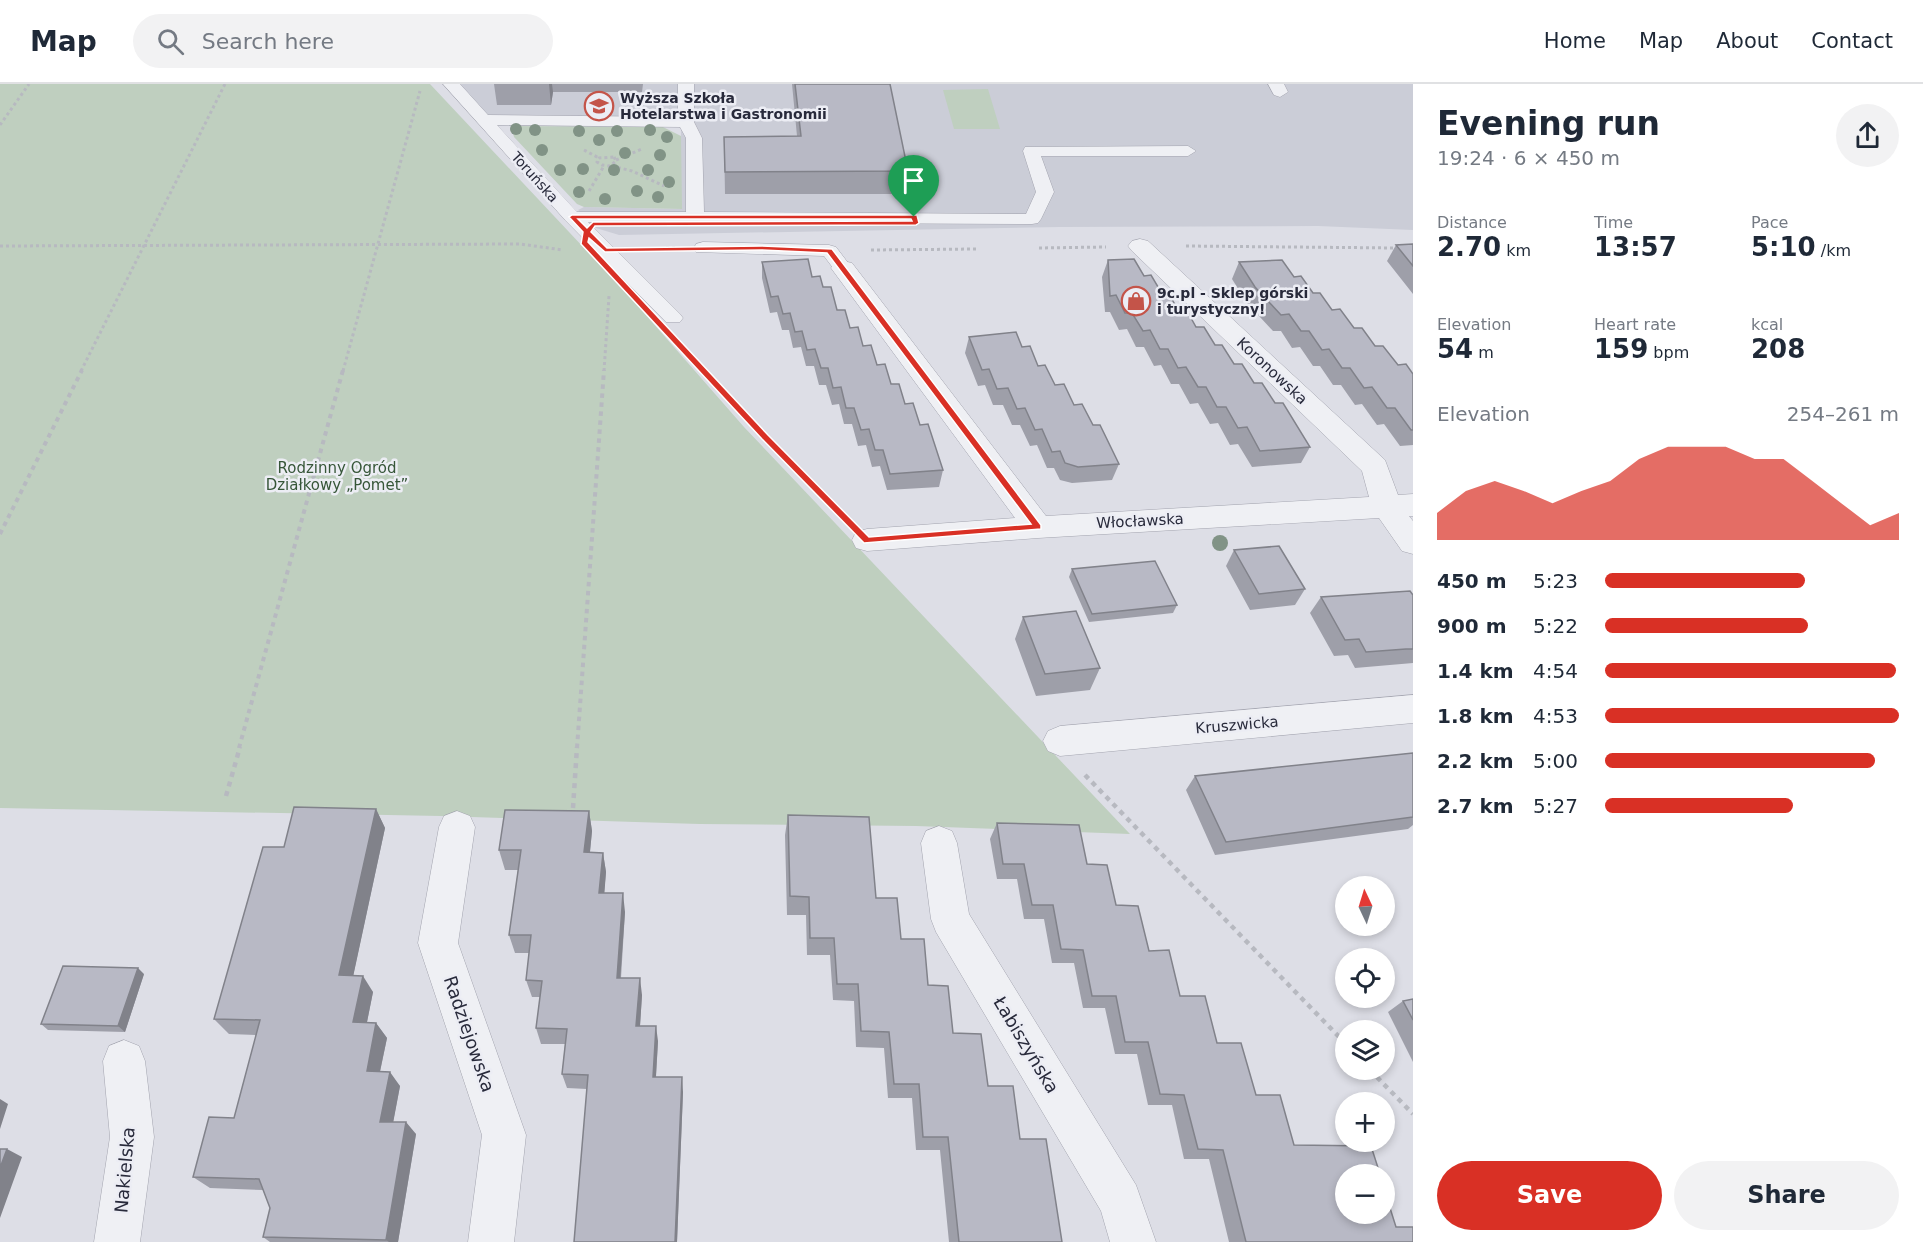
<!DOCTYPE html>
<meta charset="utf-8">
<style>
:root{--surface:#fff;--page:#f2f2f3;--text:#1f2937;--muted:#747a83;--line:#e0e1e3;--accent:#d93025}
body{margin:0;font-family:"DejaVu Sans",sans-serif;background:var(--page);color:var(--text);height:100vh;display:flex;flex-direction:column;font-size:22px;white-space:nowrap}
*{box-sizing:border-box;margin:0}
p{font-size:20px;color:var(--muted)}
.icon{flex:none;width:33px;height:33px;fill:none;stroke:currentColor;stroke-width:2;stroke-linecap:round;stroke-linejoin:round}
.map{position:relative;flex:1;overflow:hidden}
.side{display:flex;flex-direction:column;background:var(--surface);width:510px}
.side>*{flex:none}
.needle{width:39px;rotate:356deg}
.fabs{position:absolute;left:1335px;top:792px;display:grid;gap:12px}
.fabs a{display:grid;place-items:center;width:60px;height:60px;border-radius:50%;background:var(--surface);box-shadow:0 3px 9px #0003;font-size:30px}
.pin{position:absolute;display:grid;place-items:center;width:51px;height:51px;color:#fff;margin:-62px -26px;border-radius:50% 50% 50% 0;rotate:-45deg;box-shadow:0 0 6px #0007}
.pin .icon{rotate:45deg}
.round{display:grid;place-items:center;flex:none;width:63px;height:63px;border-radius:32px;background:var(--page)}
.summary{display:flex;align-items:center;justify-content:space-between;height:102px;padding:0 24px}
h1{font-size:33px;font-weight:600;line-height:45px}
.stats{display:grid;grid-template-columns:repeat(3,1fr);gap:9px;height:102px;padding:6px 24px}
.stats div{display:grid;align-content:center}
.stats b{font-size:26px;font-weight:600}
.stats small{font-size:16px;font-weight:400}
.stats p{font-size:16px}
.chart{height:168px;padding:12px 24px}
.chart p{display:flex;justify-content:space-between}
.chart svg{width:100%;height:108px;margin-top:6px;fill:var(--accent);opacity:.7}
.button{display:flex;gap:12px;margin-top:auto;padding:12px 24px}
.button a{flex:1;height:69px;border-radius:36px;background:var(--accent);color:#fff;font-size:24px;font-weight:600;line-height:69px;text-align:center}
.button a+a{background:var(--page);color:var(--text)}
ul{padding:0 24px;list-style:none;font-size:20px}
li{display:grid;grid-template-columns:96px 72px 1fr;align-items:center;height:45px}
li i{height:15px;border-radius:8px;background:var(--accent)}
header{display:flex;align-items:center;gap:36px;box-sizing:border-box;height:84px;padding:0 30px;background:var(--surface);border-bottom:2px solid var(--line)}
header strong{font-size:28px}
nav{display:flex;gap:33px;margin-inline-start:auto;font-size:21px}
.search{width:420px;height:54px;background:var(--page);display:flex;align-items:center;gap:15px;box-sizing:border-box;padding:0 21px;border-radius:33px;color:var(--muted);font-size:22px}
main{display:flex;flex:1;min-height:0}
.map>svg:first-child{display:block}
.built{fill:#cbcdd7}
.green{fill:#bfcfbf}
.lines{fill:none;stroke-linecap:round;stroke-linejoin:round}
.lane-casing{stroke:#a3a4af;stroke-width:1}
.street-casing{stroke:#a3a4af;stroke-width:1}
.path-far2{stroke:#b7b9c0;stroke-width:3;stroke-dasharray:3 3;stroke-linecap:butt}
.path-far1{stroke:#b7b9c0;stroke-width:4;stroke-dasharray:4.5 4.5;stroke-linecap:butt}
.path{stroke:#b7b9c0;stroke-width:4.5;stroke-dasharray:5 5;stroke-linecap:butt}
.lane{fill:#eff0f4;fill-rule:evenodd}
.street{fill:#eff0f4;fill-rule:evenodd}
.tree{fill:#819386}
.wall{fill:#9e9fa9}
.shaded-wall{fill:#81828a}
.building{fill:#b8b9c5;stroke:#81828a;stroke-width:1.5}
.route{fill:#d93025;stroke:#fff;stroke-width:1.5;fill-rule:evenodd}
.labels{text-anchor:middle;stroke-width:5;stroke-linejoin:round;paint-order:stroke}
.far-poi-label{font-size:14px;font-weight:bold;fill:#282a3b;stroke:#ecedf4;text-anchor:start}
.far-street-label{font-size:14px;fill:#282a3b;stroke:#ecedf4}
.street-label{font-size:15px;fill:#282a3b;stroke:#ecedf4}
.park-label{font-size:15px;fill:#365638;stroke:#ecedf4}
.near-street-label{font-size:18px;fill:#282a3b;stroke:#ecedf4}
</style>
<header>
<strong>Map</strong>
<div class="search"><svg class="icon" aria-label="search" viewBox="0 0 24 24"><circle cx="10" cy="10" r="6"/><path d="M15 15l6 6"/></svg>Search here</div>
<nav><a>Home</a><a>Map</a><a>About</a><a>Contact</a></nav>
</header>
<main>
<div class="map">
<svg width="1413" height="1158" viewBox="0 0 1413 1158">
<rect width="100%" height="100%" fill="#dddee6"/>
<path class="built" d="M 454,0 L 1413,0 L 1413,146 L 1318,142 L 1060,143 L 619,151 L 596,144 L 578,126 L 584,123 L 681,125 L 681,43 L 495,42 Z"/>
<path class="green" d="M 0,0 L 430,0 L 631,214 L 744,343 L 1130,750 L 916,742 L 699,740 L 441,732 L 0,724 Z
M 988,5 L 1000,45 L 954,45 L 943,6 Z
M 511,42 L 663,43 L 681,52 L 682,125 L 584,123 L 577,120 L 514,53 Z"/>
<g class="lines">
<g class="lane-casing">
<path id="lane" d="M 443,0 L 460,0 L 488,31 L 678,33 L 678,0 L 694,0 L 694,38 L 702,54 L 704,128 L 1026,130 L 1036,108 L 1023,67 L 1025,63 L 1188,62 L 1196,67 L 1188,72 L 1041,72 L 1054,108 L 1041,135 L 1038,139 L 1032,140 L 588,138 L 680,230 L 683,234 L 680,238 L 666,238 L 566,137 ZM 497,41 L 680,43 L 686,54 L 686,128 L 577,128 Z
M 1268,0 L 1284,0 L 1288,8 L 1280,13 L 1274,11 Z
M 703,158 L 829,161 L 836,163 L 852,184 L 850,188 L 836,188 L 824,172 L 696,168 L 694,164 L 696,160 Z"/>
</g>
<g class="street-casing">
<path id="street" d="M 1140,155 L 1148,157 L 1385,376 L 1398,411 L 1413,410 L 1413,432 L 1409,432 L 1413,437 L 1413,470 L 1402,467 L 1379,434 L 1038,454 L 867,467 L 856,464 L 852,456 L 856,448 L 867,445 L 1015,434 L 831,184 L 834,179 L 843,177 L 852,179 L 1046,432 L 1369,413 L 1362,387 L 1132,167 L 1128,162 L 1132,157 Z
M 1413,611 L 1413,639 L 1060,672 L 1048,667 L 1043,657 L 1048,647 L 1060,642 Z
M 457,727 L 470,732 L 475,743 L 458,859 L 526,1051 L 514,1158 L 468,1158 L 482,1051 L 418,859 L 439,743 L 444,732 Z
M 939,742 L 952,747 L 957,759 L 969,830 L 1136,1101 L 1156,1158 L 1110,1158 L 1101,1127 L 936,848 L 931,835 L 921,759 L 926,747 Z
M 124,956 L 139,962 L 145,977 L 154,1053 L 140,1158 L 94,1158 L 110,1053 L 103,977 L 109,962 Z"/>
</g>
<path class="path-far2" d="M 0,41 L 29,0
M 584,66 L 599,74
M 614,73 L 616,77 L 610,82 L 602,81 L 597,78 L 599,74 Z
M 616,76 L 642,65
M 612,82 L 632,87 L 664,102
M 589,107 L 604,82
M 0,162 L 520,160 L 563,166
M 1186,162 L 1397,164
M 1039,164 L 1106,163
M 648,165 L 676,164
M 871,166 L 977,165
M 679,259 L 705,287
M 81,287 L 225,0
M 343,287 L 420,7
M 604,287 L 609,212"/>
<path class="path-far1" d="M 704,286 L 765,353 L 843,432
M 0,450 L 82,286
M 239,664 L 343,286
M 577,664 L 604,286"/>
<path class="path" d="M 1085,691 L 1346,960
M 226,712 L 240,663
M 573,724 L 577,663
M 1370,986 L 1413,1030"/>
<use href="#lane" class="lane"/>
<use href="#street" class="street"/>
</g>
<g class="tree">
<circle cx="516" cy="45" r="6"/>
<circle cx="535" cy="46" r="6"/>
<circle cx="650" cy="46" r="6"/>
<circle cx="579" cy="47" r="6"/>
<circle cx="617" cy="47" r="6"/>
<circle cx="667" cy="53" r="6"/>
<circle cx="599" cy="56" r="6"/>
<circle cx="542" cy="66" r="6"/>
<circle cx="625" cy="69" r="6"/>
<circle cx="660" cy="71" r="6"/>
<circle cx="583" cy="85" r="6"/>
<circle cx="560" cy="86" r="6"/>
<circle cx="614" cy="86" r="6"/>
<circle cx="648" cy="86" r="6"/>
<circle cx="669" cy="98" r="6"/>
<circle cx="637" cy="107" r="6"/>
<circle cx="579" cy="108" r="6"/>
<circle cx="658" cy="113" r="6"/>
<circle cx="605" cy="115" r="6"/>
<circle cx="1220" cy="459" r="8"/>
</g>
<path class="wall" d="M 494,0 L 643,0 L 642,8 L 553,8 L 551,21 L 497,21 Z
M 792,0 L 890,0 L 908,87 L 905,110 L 725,110 L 724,53 L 797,52 Z
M 1413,160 L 1413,210 L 1387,177 L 1396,161 Z
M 1108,176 L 1144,192 L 1275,319 L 1310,363 L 1301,379 L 1252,383 L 1238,360 L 1230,361 L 1218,339 L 1210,340 L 1198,319 L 1190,320 L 1179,300 L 1171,300 L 1161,281 L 1154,282 L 1144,263 L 1136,263 L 1127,245 L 1119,246 L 1110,228 L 1105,228 L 1102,193 Z
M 762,178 L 812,193 L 823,203 L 837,226 L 877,281 L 920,341 L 943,386 L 939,403 L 887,406 L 880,382 L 872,383 L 866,361 L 858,362 L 852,340 L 844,340 L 839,320 L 832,321 L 826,301 L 819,301 L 814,282 L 806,282 L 801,263 L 793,264 L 789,246 L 782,246 L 777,228 L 770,229 L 762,194 Z
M 1239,178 L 1294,193 L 1398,281 L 1413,290 L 1413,361 L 1400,362 L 1384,340 L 1377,341 L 1362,320 L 1355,321 L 1341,301 L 1333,301 L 1320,282 L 1313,282 L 1300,263 L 1292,264 L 1281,247 L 1273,247 L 1247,219 L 1232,195 Z
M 969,253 L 1022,263 L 1055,301 L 1093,341 L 1119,380 L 1112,396 L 1072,399 L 1060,396 L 1054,384 L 1047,384 L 1037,361 L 1030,362 L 1020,341 L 1012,341 L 1003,321 L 993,321 L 985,301 L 978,302 L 965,269 Z
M 1234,466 L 1305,505 L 1295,521 L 1250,526 L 1226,482 Z
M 1072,485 L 1177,521 L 1173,529 L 1089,538 L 1069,493 Z
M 1413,511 L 1413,579 L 1355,584 L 1348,571 L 1334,572 L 1310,529 L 1321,513 Z
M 1023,533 L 1100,584 L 1090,606 L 1036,612 L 1015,555 Z
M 1413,669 L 1413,741 L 1408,745 L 1215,771 L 1186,706 L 1195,692 Z
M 376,725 L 385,744 L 353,892 L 373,908 L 367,938 L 376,939 L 387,954 L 380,988 L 400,1002 L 393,1038 L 416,1050 L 398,1158 L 270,1158 L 263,1153 L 270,1124 L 263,1106 L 210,1104 L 193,1093 L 234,1034 L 256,951 L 229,950 L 214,935 L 284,763 Z
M 589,727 L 592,747 L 590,768 L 603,769 L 606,788 L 604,809 L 625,828 L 621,894 L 642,911 L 640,942 L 658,957 L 656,993 L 683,1008 L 677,1158 L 574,1158 L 587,1005 L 567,1004 L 562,990 L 565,960 L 541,960 L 536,944 L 540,913 L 532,913 L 526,896 L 529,869 L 515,869 L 509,851 L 518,786 L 505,786 L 499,766 Z
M 788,731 L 876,814 L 928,901 L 953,949 L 988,1002 L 1020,1055 L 1062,1158 L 949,1158 L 940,1066 L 916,1066 L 912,1014 L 888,1014 L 884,964 L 856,963 L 854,917 L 833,916 L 830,871 L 807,871 L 806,831 L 787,831 L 785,751 Z
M 997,739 L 1087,780 L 1149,867 L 1180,912 L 1217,959 L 1294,1061 L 1396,1143 L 1413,1158 L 1229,1158 L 1209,1075 L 1184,1075 L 1172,1021 L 1148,1021 L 1137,970 L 1115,970 L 1105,924 L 1083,924 L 1074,879 L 1052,879 L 1044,835 L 1024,835 L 1017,795 L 997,795 L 990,755 Z
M 144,890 L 125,948 L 48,946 L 41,940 Z
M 1413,915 L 1413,978 L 1388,928 L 1403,917 Z"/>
<path class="shaded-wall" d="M 549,0 L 552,0 L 553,8 L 551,21 Z
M 376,725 L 385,744 L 350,907 L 339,891 Z
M 589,727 L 592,747 L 588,787 L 584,768 Z
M 603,769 L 606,788 L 603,827 L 599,809 Z
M 623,809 L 625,828 L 619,911 L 617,894 Z
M 138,884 L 144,890 L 125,948 L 118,942 Z
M 363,892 L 373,908 L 364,953 L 353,938 Z
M 640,894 L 642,911 L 639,957 L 636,942 Z
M 376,939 L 387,954 L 377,1001 L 367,987 Z
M 656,942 L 658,957 L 655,1007 L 653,993 Z
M 390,988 L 400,1002 L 391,1050 L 380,1038 Z
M 682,993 L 683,1008 L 677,1158 L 675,1158 Z
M 0,1015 L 8,1020 L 0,1045 Z
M 406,1038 L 416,1050 L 398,1158 L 389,1158 L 386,1156 Z
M 7,1065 L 22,1073 L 0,1134 L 0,1084 Z"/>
<path class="building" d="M 795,0 L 890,0 L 908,87 L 725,88 L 724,53 L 801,52 Z
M 1413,160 L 1413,182 L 1396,161 Z
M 808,175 L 812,193 L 820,192 L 823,203 L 831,203 L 837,226 L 845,226 L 850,244 L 858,243 L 863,262 L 871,261 L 877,281 L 885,280 L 891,300 L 899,300 L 905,320 L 913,319 L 920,341 L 928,340 L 943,386 L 890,390 L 883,366 L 875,366 L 869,345 L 861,346 L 854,324 L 846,324 L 841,303 L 833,304 L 828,284 L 821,284 L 815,265 L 807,266 L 802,247 L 795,248 L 790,229 L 783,230 L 778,212 L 771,213 L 762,178 Z
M 1134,175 L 1144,192 L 1151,191 L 1161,208 L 1168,208 L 1178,226 L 1186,225 L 1196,243 L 1204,243 L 1215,261 L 1222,261 L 1234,280 L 1242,280 L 1254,299 L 1262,299 L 1275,319 L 1283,319 L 1310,363 L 1260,367 L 1247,343 L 1238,344 L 1226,323 L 1217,323 L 1206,303 L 1198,303 L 1186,283 L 1178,284 L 1168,265 L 1160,265 L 1150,246 L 1143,247 L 1132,229 L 1125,229 L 1116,211 L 1110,212 L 1108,176 Z
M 1282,176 L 1294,193 L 1301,192 L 1313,209 L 1320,209 L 1332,226 L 1340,225 L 1354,244 L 1362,244 L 1375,262 L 1383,262 L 1398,281 L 1406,280 L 1413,290 L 1413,346 L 1411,346 L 1395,324 L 1387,324 L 1372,303 L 1364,304 L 1350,284 L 1342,284 L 1329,265 L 1322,266 L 1309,247 L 1301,247 L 1289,230 L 1281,231 L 1255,203 L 1239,178 Z
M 1016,248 L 1022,263 L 1030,262 L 1038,282 L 1045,281 L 1055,301 L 1064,300 L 1074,321 L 1082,320 L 1093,341 L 1100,341 L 1119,380 L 1078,383 L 1065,379 L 1060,367 L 1052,368 L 1042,345 L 1035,346 L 1025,324 L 1017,325 L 1008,304 L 997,305 L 989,285 L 982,286 L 969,253 Z
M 1279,462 L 1305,505 L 1259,510 L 1234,466 Z
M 1155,477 L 1177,521 L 1092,530 L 1072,485 Z
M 1410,507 L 1413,511 L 1413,565 L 1406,565 L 1366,568 L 1359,555 L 1345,556 L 1321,513 Z
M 1076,527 L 1100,584 L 1045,590 L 1023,533 Z
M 1413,669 L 1413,733 L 1226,758 L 1195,692 Z
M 294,723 L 376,725 L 339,891 L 363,892 L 353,938 L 376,939 L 367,987 L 390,988 L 380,1038 L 406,1038 L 386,1156 L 263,1153 L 270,1124 L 259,1095 L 193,1093 L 209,1033 L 234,1034 L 260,936 L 214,935 L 263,763 L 284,763 Z
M 505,726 L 589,727 L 584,768 L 603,769 L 599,809 L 623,809 L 617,894 L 640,894 L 636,942 L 656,942 L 653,993 L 682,993 L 675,1158 L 574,1158 L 588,991 L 562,990 L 567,945 L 536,944 L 542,897 L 526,896 L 531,851 L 509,851 L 521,766 L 499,766 Z
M 788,731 L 869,733 L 876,814 L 897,814 L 901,855 L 924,855 L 928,901 L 948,902 L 953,949 L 981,950 L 988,1002 L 1013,1002 L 1020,1055 L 1046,1055 L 1062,1158 L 959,1158 L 948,1053 L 923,1053 L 919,1000 L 894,1000 L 889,948 L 861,947 L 858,900 L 837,900 L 834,854 L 810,854 L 809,813 L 790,812 Z
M 997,739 L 1079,741 L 1087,780 L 1107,781 L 1116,821 L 1138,822 L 1149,867 L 1169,866 L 1180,912 L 1205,912 L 1217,959 L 1241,959 L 1256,1011 L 1280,1011 L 1294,1061 L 1371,1062 L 1380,1090 L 1346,1090 L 1346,1130 L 1384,1130 L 1384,1105 L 1396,1143 L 1413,1143 L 1413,1158 L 1246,1158 L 1223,1066 L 1198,1065 L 1184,1011 L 1160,1010 L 1148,958 L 1125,958 L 1116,912 L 1092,912 L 1083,866 L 1061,865 L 1053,821 L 1032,821 L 1024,780 L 1003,780 Z
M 63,882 L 138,884 L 118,942 L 41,940 Z
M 1413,915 L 1413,936 L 1403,917 Z
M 0,1065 L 7,1065 L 0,1084 Z"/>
<path class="route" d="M 572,131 L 917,131 L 919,139 L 916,141 L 595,142 L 591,148 L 607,164 L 762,162 L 832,165 L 1041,441 L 1041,445 L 864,459 L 762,355 L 581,160 L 583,148 L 569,133 ZM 578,135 L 911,135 L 912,137 L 593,138 L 587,144 ZM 589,154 L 605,168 L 762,166 L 827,169 L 1031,440 L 869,453 L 768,351 L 588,158 Z"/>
<defs>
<g id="university-ring" transform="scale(1.5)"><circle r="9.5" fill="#ecedf4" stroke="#c45449" stroke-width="1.5"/><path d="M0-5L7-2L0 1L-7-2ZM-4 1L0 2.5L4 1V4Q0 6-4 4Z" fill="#c45449"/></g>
<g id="shop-ring" transform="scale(1.5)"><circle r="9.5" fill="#ecedf4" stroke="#c45449" stroke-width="1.5"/><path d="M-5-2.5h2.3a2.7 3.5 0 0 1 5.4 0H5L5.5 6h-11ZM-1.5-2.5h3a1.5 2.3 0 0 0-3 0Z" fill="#c45449"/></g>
</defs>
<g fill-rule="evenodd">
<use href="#university-ring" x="599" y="22"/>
<use href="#shop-ring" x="1136" y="217"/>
</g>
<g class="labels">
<g class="far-poi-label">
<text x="620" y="19">Wyższa Szkoła<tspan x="620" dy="16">Hotelarstwa i Gastronomii</tspan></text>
<text x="1157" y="214">9c.pl - Sklep górski<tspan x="1157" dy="16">i turystyczny!</tspan></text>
</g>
<g class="far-street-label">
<text transform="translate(535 93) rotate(48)" y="5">Toruńska</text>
</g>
<g class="street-label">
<text transform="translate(1272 287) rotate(43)" y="5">Koronowska</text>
<text transform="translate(1140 437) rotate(-3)" y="5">Włocławska</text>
<text transform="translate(1237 641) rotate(-5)" y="5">Kruszwicka</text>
</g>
<g class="park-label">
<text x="337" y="389">Rodzinny Ogród<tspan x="337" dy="17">Działkowy „Pomet”</tspan></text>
</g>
<g class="near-street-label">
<text transform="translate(469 950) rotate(71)" y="6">Radziejowska</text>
<text transform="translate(1026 961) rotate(59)" y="6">Łabiszyńska</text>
<text transform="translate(125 1086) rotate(-85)" y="6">Nakielska</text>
</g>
</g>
</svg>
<div class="fabs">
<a><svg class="needle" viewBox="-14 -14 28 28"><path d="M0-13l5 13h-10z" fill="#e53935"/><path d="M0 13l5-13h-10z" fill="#747a83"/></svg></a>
<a><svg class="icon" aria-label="locate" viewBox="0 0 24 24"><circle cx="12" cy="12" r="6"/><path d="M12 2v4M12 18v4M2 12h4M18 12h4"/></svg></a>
<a><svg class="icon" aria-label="layers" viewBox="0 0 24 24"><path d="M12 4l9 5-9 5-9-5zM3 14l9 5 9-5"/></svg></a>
<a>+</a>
<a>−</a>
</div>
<div class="pin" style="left:914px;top:133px;background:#1e9e55"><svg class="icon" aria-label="arrive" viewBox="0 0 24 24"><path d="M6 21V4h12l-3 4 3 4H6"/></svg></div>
</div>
<section class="side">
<div class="summary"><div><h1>Evening run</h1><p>19:24 · 6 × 450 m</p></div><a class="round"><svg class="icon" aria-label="share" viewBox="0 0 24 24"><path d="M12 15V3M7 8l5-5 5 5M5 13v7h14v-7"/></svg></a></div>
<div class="stats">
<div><p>Distance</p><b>2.70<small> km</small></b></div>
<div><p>Time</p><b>13:57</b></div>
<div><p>Pace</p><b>5:10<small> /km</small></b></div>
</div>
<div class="stats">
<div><p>Elevation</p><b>54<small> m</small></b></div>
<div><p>Heart rate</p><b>159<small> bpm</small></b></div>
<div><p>kcal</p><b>208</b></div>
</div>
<div class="chart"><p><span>Elevation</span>254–261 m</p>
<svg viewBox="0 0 160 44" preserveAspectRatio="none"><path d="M0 44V33L10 24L20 20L30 24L40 29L50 24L60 20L70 11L80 6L90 6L100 6L110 11L120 11L130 20L140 29L150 38L160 33V44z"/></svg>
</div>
<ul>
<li><b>450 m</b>5:23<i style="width:68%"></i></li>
<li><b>900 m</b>5:22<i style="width:69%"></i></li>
<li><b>1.4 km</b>4:54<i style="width:99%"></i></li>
<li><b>1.8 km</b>4:53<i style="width:100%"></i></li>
<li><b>2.2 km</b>5:00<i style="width:92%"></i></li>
<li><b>2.7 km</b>5:27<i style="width:64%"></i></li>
</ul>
<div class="button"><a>Save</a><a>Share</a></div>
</section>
</main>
